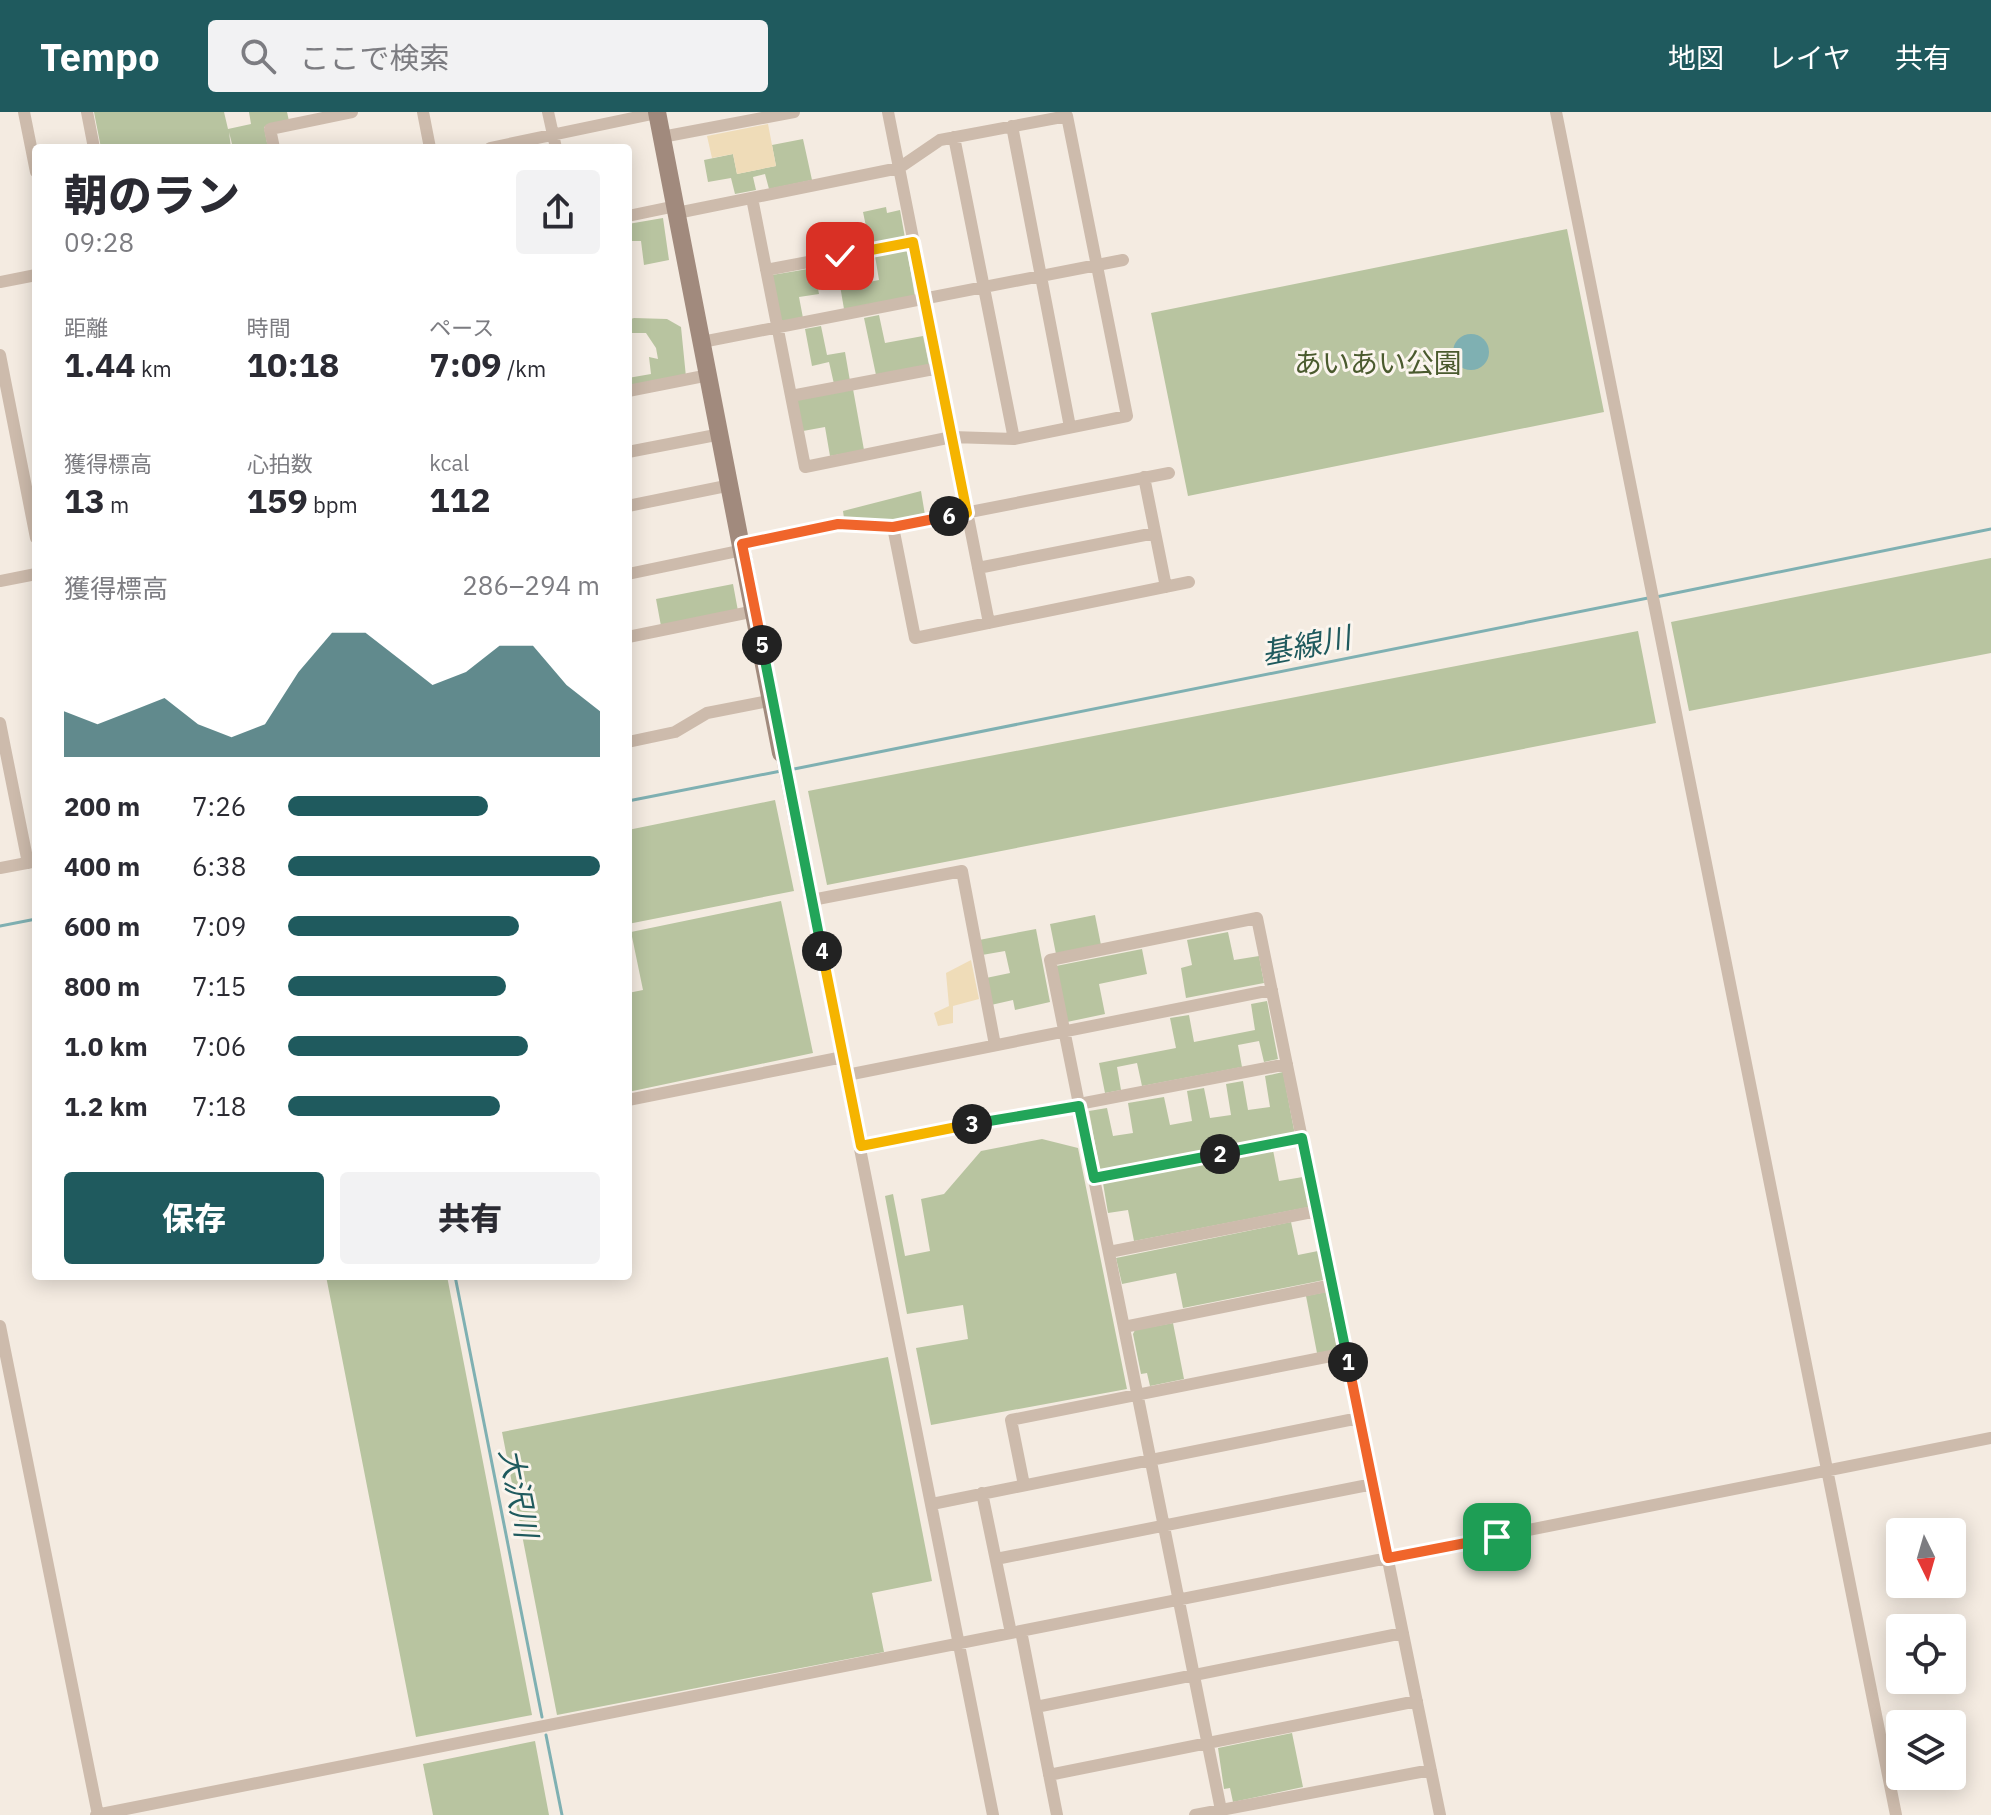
<!DOCTYPE html>
<html lang="ja">
<meta charset="utf-8">
<style>
:root{--surface:#fff;--page:#f2f2f3;--text:#2b2b33;--muted:#7c7c81;--accent:#1f5a5e}
body{margin:0;font-family:"IBM Plex Sans","Noto Sans JP",sans-serif;background:var(--page);color:var(--text);height:100vh;display:flex;flex-direction:column;font-size:30px;white-space:nowrap}
*{box-sizing:border-box;margin:0}
p{font-size:26px;color:var(--muted)}
.icon{flex:none;width:44px;height:44px;fill:none;stroke:currentColor;stroke-width:2;stroke-linecap:round;stroke-linejoin:round}
.map{position:relative;flex:1;overflow:hidden}
.details{position:absolute;left:32px;top:32px;width:600px;height:1136px;display:flex;flex-direction:column;background:var(--surface);border-radius:8px;box-shadow:0 4px 20px #0003}
.details>*{flex:none}
.needle{width:52px;rotate:175deg}
.controls{position:absolute;left:1886px;top:1406px;display:grid;gap:16px}
.controls a{display:grid;place-items:center;width:80px;height:80px;border-radius:8px;background:var(--surface);box-shadow:0 4px 20px #0003;font-size:40px}
.pin{position:absolute;display:grid;place-items:center;width:68px;height:68px;color:#fff;margin:-34px;border-radius:16px;box-shadow:0 4px 12px #0006}
.km{position:absolute;width:40px;height:40px;margin:-20px;border-radius:50%;background:#222;color:#fff;font-size:22px;line-height:40px;text-align:center}
.round{display:grid;place-items:center;flex:none;width:84px;height:84px;border-radius:8px;background:var(--page)}
.summary{display:flex;align-items:center;justify-content:space-between;height:136px;padding:0 32px}
h1{font-size:44px;font-weight:800;line-height:60px}
.figures{display:grid;grid-template-columns:repeat(3,1fr);gap:12px;height:136px;padding:8px 32px}
.figures div{display:grid;align-content:center}
.figures b{font-size:34px;font-weight:800}
.figures small{font-size:22px;font-weight:400}
.figures p{font-size:22px}
.chart{height:224px;padding:16px 32px}
.chart p{display:flex;justify-content:space-between}
.chart svg{width:100%;height:144px;margin-top:8px;fill:var(--accent);opacity:.7}
.primary-button{display:flex;gap:16px;margin-top:auto;padding:16px 32px}
.primary-button a{flex:1;height:92px;border-radius:8px;background:var(--accent);color:#fff;font-size:32px;font-weight:800;line-height:92px;text-align:center}
.primary-button a+a{background:var(--page);color:var(--text)}
ul{padding:0 32px;list-style:none;font-size:26px}
li{display:grid;grid-template-columns:128px 96px 1fr;align-items:center;height:60px}
li i{height:20px;border-radius:10px;background:var(--accent)}
header{display:flex;align-items:center;gap:48px;box-sizing:border-box;height:112px;padding:0 40px;background:var(--accent);color:#fff}
header strong{font-size:38px}
nav{display:flex;gap:44px;margin-inline-start:auto;font-size:28px}
.search{width:560px;height:72px;background:var(--page);display:flex;align-items:center;gap:20px;box-sizing:border-box;padding:0 28px;border-radius:8px;color:var(--muted);font-size:30px}
.map>svg:first-child{display:block}
.green{fill:#b8c4a0}
.sand{fill:#efdcb8}
.water{fill:#7fb0b2}
.lines{fill:none;stroke-linecap:round;stroke-linejoin:round}
.stream{stroke:#7fb0b2;stroke-width:3}
.street{stroke:#cdbbac;stroke-width:12}
.secondary{stroke:#a18a7d;stroke-width:18}
.split-1-casing{stroke:#fff;stroke-width:16}
.split-2-casing{stroke:#fff;stroke-width:16}
.split-3-casing{stroke:#fff;stroke-width:16}
.split-4-casing{stroke:#fff;stroke-width:16}
.split-5-casing{stroke:#fff;stroke-width:16}
.split-6-casing{stroke:#fff;stroke-width:16}
.split-7-casing{stroke:#fff;stroke-width:16}
.split-1{stroke:#f0652b;stroke-width:10}
.split-2{stroke:#22a559;stroke-width:10}
.split-3{stroke:#22a559;stroke-width:10}
.split-4{stroke:#f5b400;stroke-width:10}
.split-5{stroke:#22a559;stroke-width:10}
.split-6{stroke:#f0652b;stroke-width:10}
.split-7{stroke:#f5b400;stroke-width:10}
.labels{text-anchor:middle;stroke-width:6;stroke-linejoin:round;paint-order:stroke}
.park-label{font-size:28px;fill:#4a5a2e;stroke:#fbf5ee}
.water-label{font-size:30px;font-style:italic;fill:#1f5a5e;stroke:#fbf5ee}
</style>
<header>
<strong>Tempo</strong>
<div class="search"><svg class="icon" aria-label="search" viewBox="0 0 24 24"><circle cx="10" cy="10" r="6"/><path d="M15 15l6 6"/></svg>ここで検索</div>
<nav><a>地図</a><a>レイヤ</a><a>共有</a></nav>
</header>
<div class="map">
<svg width="1991" height="1703" viewBox="0 0 1991 1703">
<rect width="100%" height="100%" fill="#f4ebe1"/>
<path class="green" d="M 94,0 L 224,0 L 228,17 L 251,12 L 249,0 L 287,0 L 289,9 L 264,15 L 268,36 L 233,36 L 229,20 L 231,36 L 101,36 Z
M 803,27 L 812,68 L 769,77 L 765,62 L 753,65 L 756,78 L 735,82 L 731,66 L 708,70 L 704,48 L 733,42 L 737,62 L 776,54 L 772,33 Z
M 886,95 L 887,101 L 900,98 L 905,126 L 870,134 L 863,100 Z
M 663,106 L 669,148 L 644,153 L 641,129 L 628,129 L 628,112 Z
M 1567,117 L 1604,300 L 1188,384 L 1151,201 Z
M 907,138 L 915,185 L 844,197 L 836,150 L 854,147 L 859,172 L 879,168 L 875,144 Z
M 814,156 L 819,182 L 799,185 L 803,206 L 780,210 L 772,163 Z
M 879,203 L 885,231 L 923,224 L 929,253 L 876,263 L 864,206 Z
M 634,206 L 667,207 L 681,215 L 686,265 L 628,277 L 628,266 L 651,262 L 649,245 L 658,247 L 656,236 L 646,221 L 628,221 L 628,208 Z
M 821,214 L 827,243 L 845,240 L 850,269 L 834,272 L 829,250 L 812,254 L 805,217 Z
M 853,277 L 864,338 L 830,344 L 825,315 L 803,319 L 797,288 Z
M 921,379 L 925,403 L 892,409 L 844,406 L 843,399 Z
M 1991,446 L 1991,541 L 1689,599 L 1671,510 Z
M 733,472 L 738,499 L 661,514 L 656,487 Z
M 1638,519 L 1656,611 L 827,773 L 808,679 Z
M 775,688 L 794,779 L 628,812 L 628,718 Z
M 781,789 L 813,941 L 628,980 L 628,881 L 643,878 L 631,820 Z
M 1095,803 L 1101,833 L 1056,842 L 1050,812 Z
M 1036,817 L 1050,890 L 1015,898 L 1013,888 L 991,893 L 986,866 L 1010,861 L 1005,839 L 982,843 L 979,828 Z
M 1228,820 L 1234,848 L 1259,844 L 1264,871 L 1186,886 L 1181,856 L 1192,853 L 1187,828 Z
M 1142,837 L 1147,862 L 1099,872 L 1105,902 L 1067,910 L 1056,854 Z
M 1267,889 L 1278,947 L 1264,950 L 1259,929 L 1238,933 L 1242,955 L 1142,974 L 1137,951 L 1117,955 L 1121,978 L 1105,981 L 1099,951 L 1176,936 L 1170,906 L 1189,903 L 1194,930 L 1255,918 L 1251,892 Z
M 1283,960 L 1295,1023 L 1100,1059 L 1089,999 L 1107,996 L 1113,1024 L 1133,1021 L 1128,991 L 1164,985 L 1170,1013 L 1192,1009 L 1187,979 L 1204,976 L 1210,1006 L 1231,1003 L 1226,972 L 1243,969 L 1248,998 L 1270,995 L 1265,964 Z
M 1042,1027 L 1078,1036 L 1127,1277 L 931,1313 L 916,1236 L 968,1227 L 963,1193 L 907,1202 L 885,1084 L 893,1082 L 905,1144 L 930,1139 L 921,1087 L 944,1082 L 981,1039 Z
M 1273,1038 L 1279,1069 L 1303,1065 L 1309,1095 L 1134,1129 L 1128,1098 L 1108,1101 L 1103,1071 Z
M 1291,1110 L 1298,1143 L 1318,1139 L 1324,1168 L 1183,1196 L 1176,1161 L 1122,1172 L 1116,1146 Z
M 326,1164 L 447,1164 L 532,1603 L 416,1625 Z
M 1326,1180 L 1337,1238 L 1317,1241 L 1306,1184 Z
M 1173,1211 L 1184,1267 L 1150,1274 L 1147,1261 L 1141,1262 L 1133,1222 L 1135,1218 Z
M 888,1245 L 932,1469 L 872,1481 L 884,1540 L 557,1603 L 502,1320 Z
M 1292,1621 L 1303,1675 L 1233,1690 L 1230,1676 L 1224,1677 L 1218,1636 Z
M 535,1629 L 549,1703 L 433,1703 L 423,1652 Z"/>
<path class="sand" d="M 768,12 L 776,54 L 737,62 L 733,42 L 712,46 L 707,24 Z
M 971,848 L 979,887 L 953,894 L 953,911 L 938,914 L 934,901 L 949,894 L 946,861 Z"/>
<path class="water" d="M1453 240a18 18 0 1 1 36 0a18 18 0 1 1-36 0Z"/>
<g class="lines">
<path class="stream" d="M 1656,485 L 1991,417
M 789,658 L 1648,486
M 628,689 L 781,659
M 0,814 L 36,807
M 455,1164 L 542,1605
M 546,1623 L 562,1703"/>
<path class="street" d="M 24,0 L 36,60
M 87,0 L 94,36
M 423,0 L 430,36
M 548,0 L 556,36
M 888,0 L 989,511
M 1556,0 L 1896,1703
M 1012,14 L 1070,315
M 662,25 L 794,0
M 954,25 L 1014,327
M 274,36 L 270,17 L 352,0
M 490,36 L 657,1
M 677,101 L 899,56 L 940,28 L 1067,4 L 1127,304 L 1014,327 L 952,325 L 805,355 L 752,86
M 628,104 L 676,94
M 766,158 L 913,130
M 0,170 L 36,163
M 702,230 L 1123,148
M 0,243 L 36,426
M 628,279 L 709,263
M 791,284 L 939,256
M 628,340 L 721,322
M 1144,365 L 1166,475
M 628,394 L 731,373
M 893,415 L 915,526 L 1189,470
M 742,432 L 838,412 L 893,415 L 1169,361
M 978,456 L 1155,421
M 628,462 L 743,438
M 0,469 L 36,462
M 628,525 L 755,499
M 0,611 L 28,751
M 628,630 L 675,620 L 707,601 L 773,588
M 781,641 L 993,1703
M 0,756 L 32,750
M 812,788 L 962,759 L 995,933
M 847,963 L 1272,878
M 628,988 L 843,945
M 861,1034 L 1287,952
M 1094,1066 L 1302,1026
M 1109,1140 L 1317,1099
M 0,1214 L 98,1703
M 1124,1215 L 1332,1173
M 1024,1373 L 1011,1308 L 1346,1241
M 982,1381 L 1011,1521
M 932,1392 L 1359,1306
M 996,1447 L 1373,1372
M 1021,1519 L 1057,1703
M 1036,1595 L 1403,1521
M 1049,1663 L 1417,1589
M 96,1703 L 1991,1326
M 1195,1703 L 1431,1658
M 1222,1703 L 1050,848 L 1257,806 L 1440,1703"/>
<path class="secondary" d="M 657,0 L 781,641"/>
</g>
<g class="lines">
<g class="split-1-casing">
<path id="split-1" d="M 1348,1250 L 1388,1446 L 1497,1425"/>
</g>
<g class="split-2-casing">
<path id="split-2" d="M 1220,1042 L 1302,1026 L 1348,1250"/>
</g>
<g class="split-3-casing">
<path id="split-3" d="M 972,1012 L 1079,994 L 1094,1066 L 1220,1042"/>
</g>
<g class="split-4-casing">
<path id="split-4" d="M 822,839 L 861,1034 L 972,1012"/>
</g>
<g class="split-5-casing">
<path id="split-5" d="M 762,533 L 822,839"/>
</g>
<g class="split-6-casing">
<path id="split-6" d="M 762,533 L 742,432 L 838,412 L 893,415 L 949,404"/>
</g>
<g class="split-7-casing">
<path id="split-7" d="M 840,144 L 913,130 L 967,401 L 949,404"/>
</g>
<use href="#split-1" class="split-1"/>
<use href="#split-2" class="split-2"/>
<use href="#split-3" class="split-3"/>
<use href="#split-4" class="split-4"/>
<use href="#split-5" class="split-5"/>
<use href="#split-6" class="split-6"/>
<use href="#split-7" class="split-7"/>
</g>
<g class="labels">
<g class="park-label">
<text x="1378" y="261">あいあい公園</text>
</g>
<g class="water-label">
<text transform="translate(1306 534) rotate(-11)" y="10">基線川</text>
<text transform="translate(518 1381) rotate(79)" y="10">大沢川</text>
</g>
</g>
</svg>
<div class="controls">
<a><svg class="needle" viewBox="-14 -14 28 28"><path d="M0-13l5 13h-10z" fill="#e53935"/><path d="M0 13l5-13h-10z" fill="#7c7c81"/></svg></a>
<a><svg class="icon" aria-label="locate" viewBox="0 0 24 24"><circle cx="12" cy="12" r="6"/><path d="M12 2v4M12 18v4M2 12h4M18 12h4"/></svg></a>
<a><svg class="icon" aria-label="layers" viewBox="0 0 24 24"><path d="M12 4l9 5-9 5-9-5zM3 14l9 5 9-5"/></svg></a>
</div>
<div class="pin" style="left:1497px;top:1425px;background:#1e9e55"><svg class="icon" aria-label="arrive" viewBox="0 0 24 24"><path d="M6 21V4h12l-3 4 3 4H6"/></svg></div>
<div class="pin" style="left:840px;top:144px;background:#d93025"><svg class="icon" aria-label="check" viewBox="0 0 24 24"><path d="M5 12l5 5 9-10"/></svg></div>
<b class="km" style="left:1348px;top:1250px">1</b>
<b class="km" style="left:1220px;top:1042px">2</b>
<b class="km" style="left:972px;top:1012px">3</b>
<b class="km" style="left:822px;top:839px">4</b>
<b class="km" style="left:762px;top:533px">5</b>
<b class="km" style="left:949px;top:404px">6</b>
<section class="details">
<div class="summary"><div><h1>朝のラン</h1><p>09:28</p></div><a class="round"><svg class="icon" aria-label="share" viewBox="0 0 24 24"><path d="M12 15V3M7 8l5-5 5 5M5 13v7h14v-7"/></svg></a></div>
<div class="figures">
<div><p>距離</p><b>1.44<small> km</small></b></div>
<div><p>時間</p><b>10:18</b></div>
<div><p>ペース</p><b>7:09<small> /km</small></b></div>
</div>
<div class="figures">
<div><p>獲得標高</p><b>13<small> m</small></b></div>
<div><p>心拍数</p><b>159<small> bpm</small></b></div>
<div><p>kcal</p><b>112</b></div>
</div>
<div class="chart"><p><span>獲得標高</span>286–294 m</p>
<svg viewBox="0 0 160 44" preserveAspectRatio="none"><path d="M0 44V30L10 34L20 30L30 26L40 34L50 38L60 34L70 18L80 6L90 6L100 14L110 22L120 18L130 10L140 10L150 22L160 30V44z"/></svg>
</div>
<ul>
<li><b>200 m</b>7:26<i style="width:64%"></i></li>
<li><b>400 m</b>6:38<i style="width:100%"></i></li>
<li><b>600 m</b>7:09<i style="width:74%"></i></li>
<li><b>800 m</b>7:15<i style="width:70%"></i></li>
<li><b>1.0 km</b>7:06<i style="width:77%"></i></li>
<li><b>1.2 km</b>7:18<i style="width:68%"></i></li>
</ul>
<div class="primary-button"><a>保存</a><a>共有</a></div>
</section>
</div>
